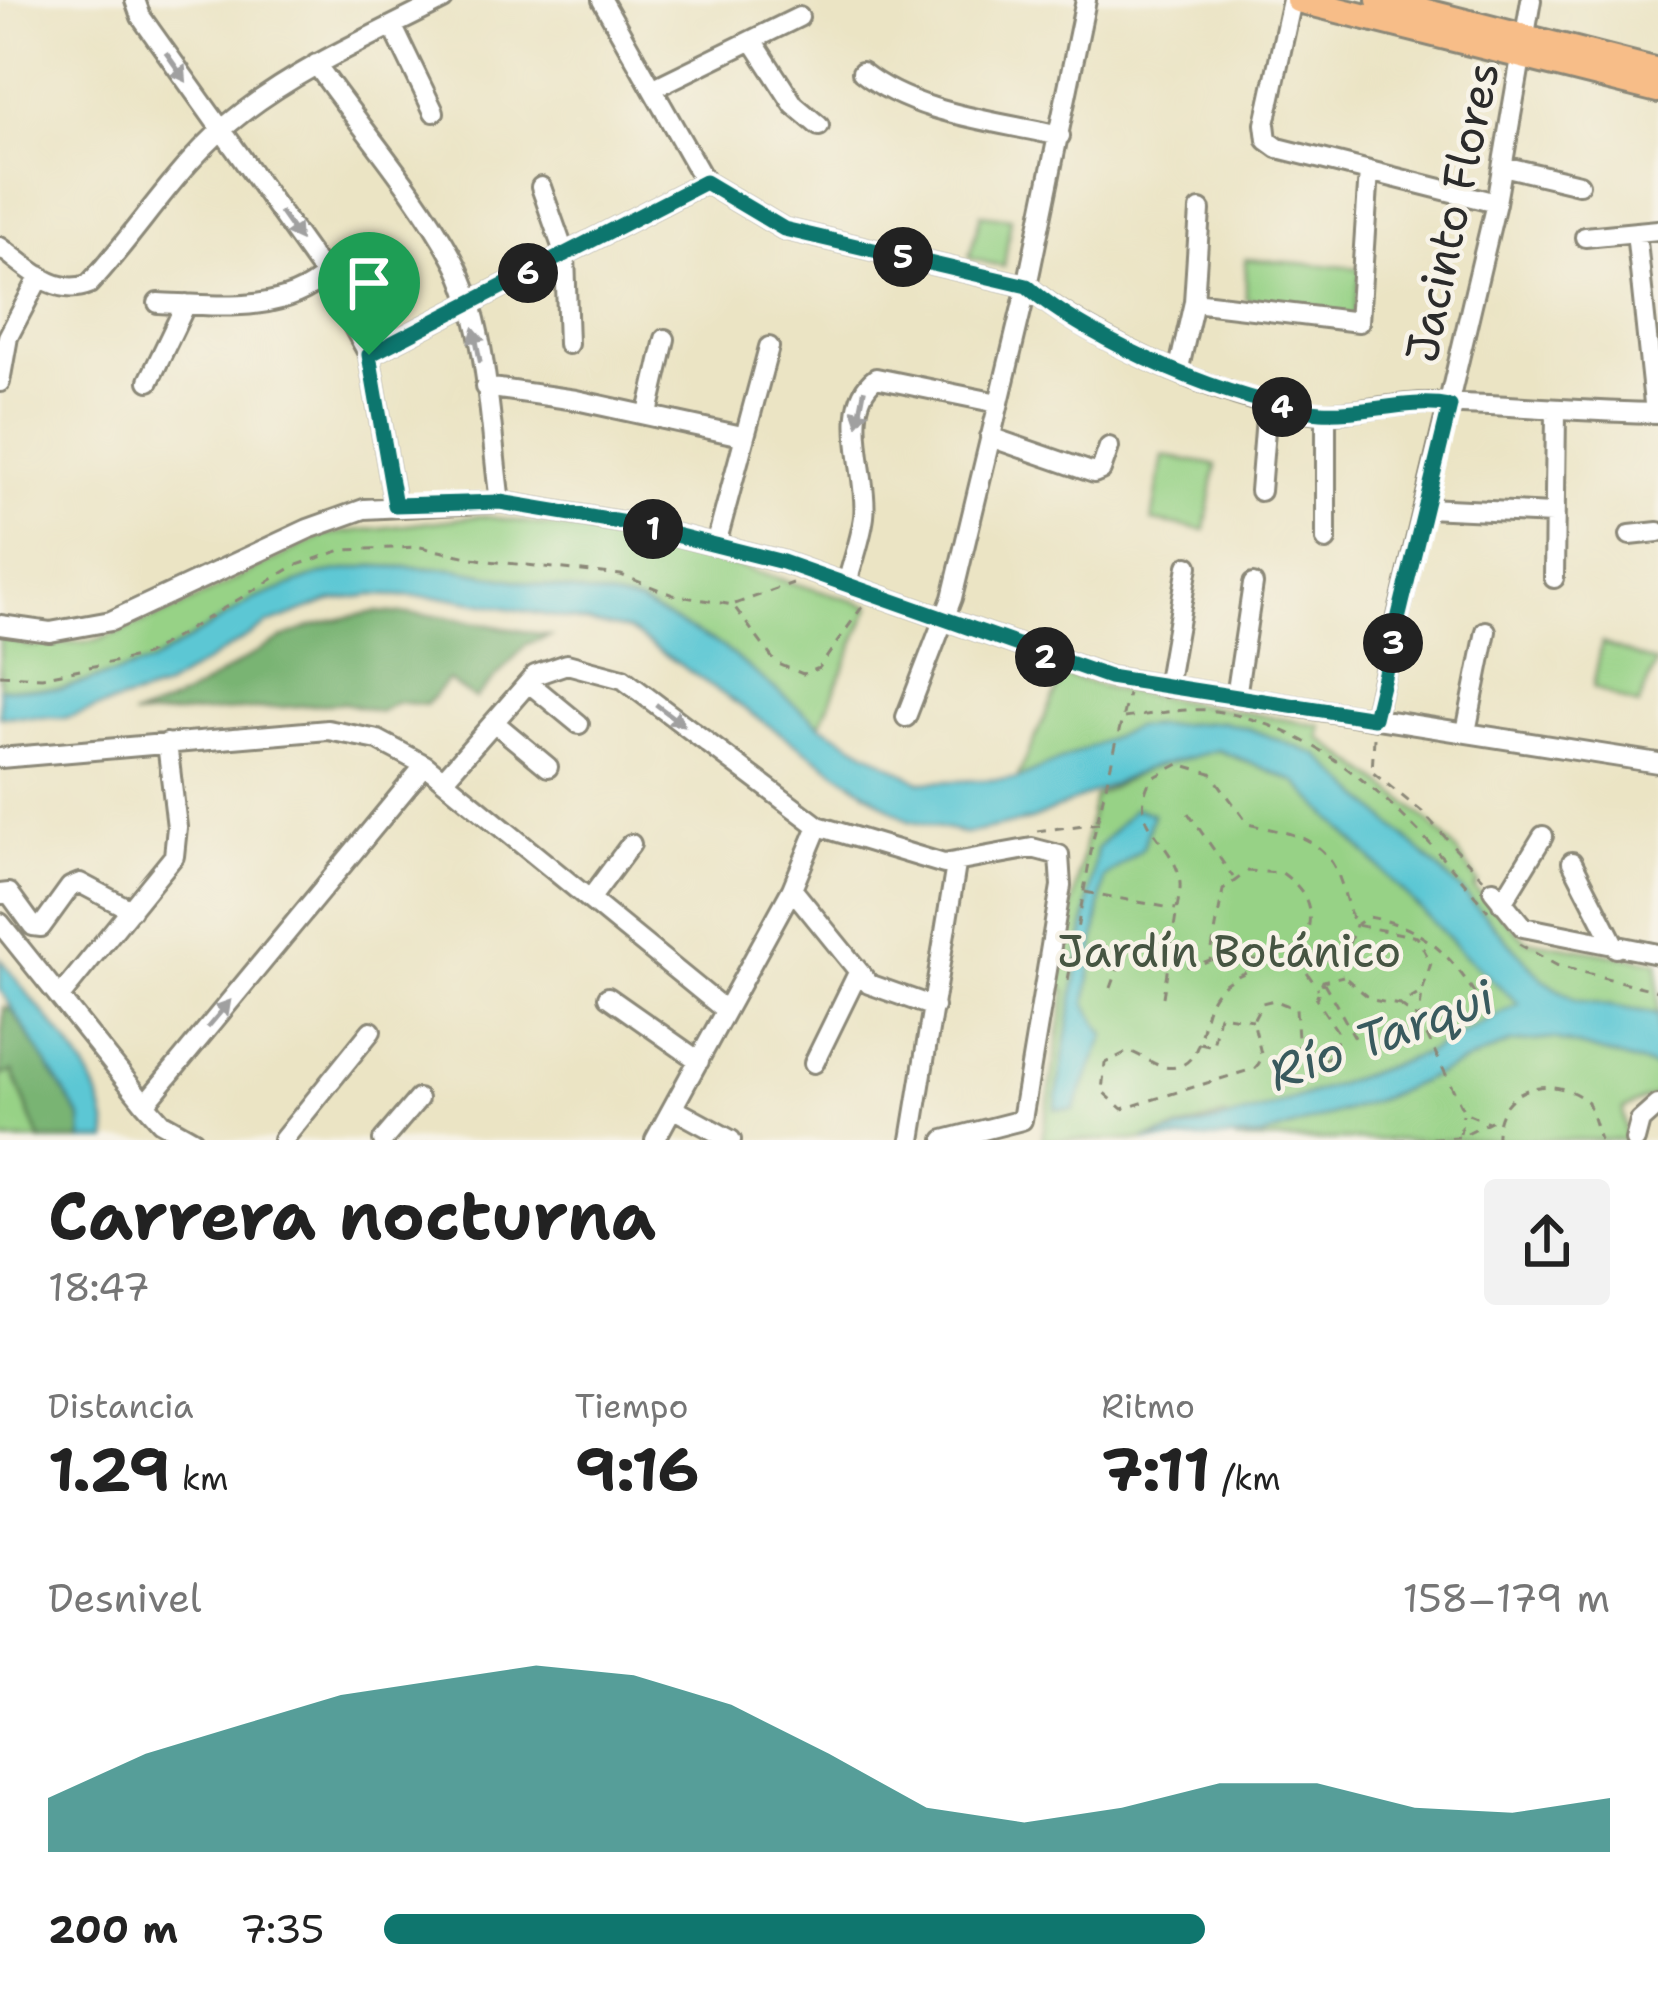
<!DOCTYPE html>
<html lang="es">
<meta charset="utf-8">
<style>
:root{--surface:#fff;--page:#f2f2f2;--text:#222;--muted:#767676;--accent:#0f766e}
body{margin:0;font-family:"Shantell Sans",sans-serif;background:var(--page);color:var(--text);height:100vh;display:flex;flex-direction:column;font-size:45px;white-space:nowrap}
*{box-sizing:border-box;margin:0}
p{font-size:39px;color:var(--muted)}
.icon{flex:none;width:66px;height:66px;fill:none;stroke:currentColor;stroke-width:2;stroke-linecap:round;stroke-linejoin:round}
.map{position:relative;height:1140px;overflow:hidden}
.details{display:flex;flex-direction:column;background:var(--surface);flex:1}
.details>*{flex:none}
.pin{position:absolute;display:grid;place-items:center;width:102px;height:102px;color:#fff;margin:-123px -51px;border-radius:50% 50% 50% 0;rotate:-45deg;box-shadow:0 0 12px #0007}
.pin .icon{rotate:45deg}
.km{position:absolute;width:60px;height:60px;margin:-30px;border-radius:50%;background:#222;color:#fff;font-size:33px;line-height:60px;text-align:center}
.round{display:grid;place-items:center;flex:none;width:126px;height:126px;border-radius:12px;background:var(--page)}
.summary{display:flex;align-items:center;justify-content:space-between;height:204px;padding:0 48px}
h1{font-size:66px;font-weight:700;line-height:90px}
.metrics{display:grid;grid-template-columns:repeat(3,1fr);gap:18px;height:204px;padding:12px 48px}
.metrics div{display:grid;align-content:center}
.metrics b{font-size:60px;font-weight:700}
.metrics small{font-size:33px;font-weight:400}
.metrics p{font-size:33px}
.chart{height:336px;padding:24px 48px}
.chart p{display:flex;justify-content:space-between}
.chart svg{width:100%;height:216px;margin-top:12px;fill:var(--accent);opacity:.7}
ul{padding:0 48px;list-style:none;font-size:39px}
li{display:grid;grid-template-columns:192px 144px 1fr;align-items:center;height:90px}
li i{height:30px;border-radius:15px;background:var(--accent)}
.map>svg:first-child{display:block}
.green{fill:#97d286;stroke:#617e58;stroke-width:3}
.forest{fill:#79b473;stroke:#52704f;stroke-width:3}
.water{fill:#5bc7d4;stroke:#437980;stroke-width:3}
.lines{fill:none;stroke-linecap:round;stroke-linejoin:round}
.minor-casing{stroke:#8b8878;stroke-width:24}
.major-casing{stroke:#8b8878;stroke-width:30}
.path{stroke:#8b8878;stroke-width:3;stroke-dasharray:9 9;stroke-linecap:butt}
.minor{stroke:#fff;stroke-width:18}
.major{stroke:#f7bd88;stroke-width:24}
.path-bridge{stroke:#8b8878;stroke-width:3;stroke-dasharray:9 9;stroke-linecap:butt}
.oneway{fill:#a0a0a0}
.route-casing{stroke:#fff;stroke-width:24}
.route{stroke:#0f766e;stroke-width:15}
.labels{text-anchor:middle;stroke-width:9;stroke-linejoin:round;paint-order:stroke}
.street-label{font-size:45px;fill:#2b2b2b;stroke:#f7f3e8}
.park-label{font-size:45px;fill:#465542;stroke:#f7f3e8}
.water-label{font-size:48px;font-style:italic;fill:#395a5e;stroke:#f7f3e8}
</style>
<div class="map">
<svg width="1658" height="1140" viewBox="0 0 1658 1140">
<rect width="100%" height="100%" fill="#f7f3e8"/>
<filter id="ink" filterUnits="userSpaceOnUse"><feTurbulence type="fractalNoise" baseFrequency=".00833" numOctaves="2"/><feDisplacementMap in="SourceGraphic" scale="24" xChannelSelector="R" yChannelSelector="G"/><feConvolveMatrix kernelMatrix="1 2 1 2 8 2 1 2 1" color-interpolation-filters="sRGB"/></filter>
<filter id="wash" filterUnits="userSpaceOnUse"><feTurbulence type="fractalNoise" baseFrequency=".004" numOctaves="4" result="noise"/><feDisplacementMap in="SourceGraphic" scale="48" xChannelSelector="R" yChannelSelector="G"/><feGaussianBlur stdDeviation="2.7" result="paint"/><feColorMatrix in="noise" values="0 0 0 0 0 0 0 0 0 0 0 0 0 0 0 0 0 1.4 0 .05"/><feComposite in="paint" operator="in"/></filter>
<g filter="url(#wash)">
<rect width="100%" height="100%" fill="#ebe4c4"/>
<path class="green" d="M 981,214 L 1011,218 L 1004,267 L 969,258 Z
M 1246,259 L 1361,268 L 1353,317 L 1246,299 Z
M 1163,456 L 1216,465 L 1205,530 L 1152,521 Z
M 481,516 L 648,540 L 870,606 L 820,725 L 721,646 L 639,603 L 454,569 L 371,566 L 255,599 L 150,663 L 61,689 L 0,688 L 0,637 L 30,646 L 96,641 L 173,611 L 324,535 Z
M 1602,643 L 1656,663 L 1638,706 L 1593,687 Z
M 1063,675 L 1112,689 L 1321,726 L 1320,738 C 1375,779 1444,821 1478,883 L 1474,888 L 1526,940 L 1658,962 L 1658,1014 L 1575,1000 L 1544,980 L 1465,894 L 1318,756 L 1222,722 L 1135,727 L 1017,779 Z
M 1218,750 L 1296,782 L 1464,954 L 1658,1068 L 1658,1093 L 1623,1109 L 1626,1140 L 1236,1140 L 1225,1116 L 1141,1140 L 1042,1140 L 1066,990 L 1056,987 L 1094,797 L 1149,768 Z
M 12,1071 L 40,1140 L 0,1140 L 0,1076 Z"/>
<path class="forest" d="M 376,612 L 440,616 L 550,636 L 527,644 L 475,699 L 448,680 L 426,705 L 397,702 L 380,712 L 344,703 L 132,717 C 197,698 219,672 275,642 C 306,625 342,618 376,612 Z
M 4,1007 L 12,1010 L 81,1118 L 82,1140 L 40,1140 L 13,1071 L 0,1076 Z"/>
<path class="water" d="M 371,566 L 454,569 L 639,603 L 721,646 L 820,725 L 920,782 L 1017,779 L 1135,727 L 1222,722 L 1250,729 L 1318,755 L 1465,894 L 1544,980 L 1575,1000 L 1658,1014 L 1658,1068 L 1554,1039 L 1510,1043 L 1380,1099 L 1261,1137 L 1144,1140 L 1270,1108 L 1426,1053 L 1519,1004 L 1464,954 L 1296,782 L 1241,759 L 1218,750 L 1149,768 L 1031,820 L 966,834 L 909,821 L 629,630 L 451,598 L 372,595 L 329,601 L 268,624 L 162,689 L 65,718 L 0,716 L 0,688 L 61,689 L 150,663 L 255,599 L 321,574 Z
M 1134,808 L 1153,814 L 1143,848 L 1104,878 L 1086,1004 L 1105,1035 L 1074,1110 L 1055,1109 L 1097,849 Z
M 0,958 C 39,1014 105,1067 108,1140 L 82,1140 L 81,1118 L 0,989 Z"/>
</g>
<g filter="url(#ink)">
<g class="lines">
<g class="minor-casing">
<path id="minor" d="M 135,0 L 141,17 L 325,275 L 369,355 L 395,505
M 602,0 L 705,182 L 784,229 L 1027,286 C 1085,338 1249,413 1328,413 C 1361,412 1395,403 1429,403 C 1505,404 1581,412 1658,413
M 1292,0 L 1265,124 L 1267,140 L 1278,148 L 1496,203
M 393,27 L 434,112
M 752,40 L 794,105 L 819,126
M 316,64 C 361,128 416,191 453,259 C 488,323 490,430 500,502
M 862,72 C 914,114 996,121 1060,136
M 654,88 L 799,17
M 1503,166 L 1579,184
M 541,187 L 565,255 L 568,344
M 1636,232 L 1655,413
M 1585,237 L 1658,230
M 0,247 C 28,267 55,298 89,284 C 142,227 180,160 242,113 C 303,66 375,35 443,0
M 1194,302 L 1359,322 L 1369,171
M 158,303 C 212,305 283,315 325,275
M 369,355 L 705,182
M 1178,372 L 1194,302 L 1200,210
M 149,381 L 186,304
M 0,382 L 8,337 L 40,276
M 485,387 L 576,400 L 742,436
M 648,413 L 665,339
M 1326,413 L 1326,540
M 990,437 L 1094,473 L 1101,470 L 1109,447
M 1260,491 L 1267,406
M 1426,508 L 1553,514
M 1630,535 L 1658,532
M 716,544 L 769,347
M 1554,578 L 1556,412
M 847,583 C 853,561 861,539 864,517 C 869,476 837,407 876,378 L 998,403
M 0,625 L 50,632 L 111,621 L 308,529 L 364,509 L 500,502 L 632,524 L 783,562 L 1109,677 L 1658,763
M 529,683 L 579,724
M 1167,687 L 1188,566
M 1236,697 L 1253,584
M 906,717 L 952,598 L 1027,286 L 1086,0
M 1374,718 L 1496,203 L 1531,0
M 495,723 L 548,767
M 1466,732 L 1486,631
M 0,758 L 328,730 L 378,740 L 425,765 L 725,1010
M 444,779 L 535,675 L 567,664 L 623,679 L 818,826 L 944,864 L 1032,848 L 1059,855 L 1061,886 L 1022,1120 L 944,1140
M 1572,862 L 1616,948
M 792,889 L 869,984 L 934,1007
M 1493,890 L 1523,927 L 1658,954
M 0,894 L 9,893 L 33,926 L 41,927 L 70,887 L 80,883 L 131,910
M 590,899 L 631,844
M 1502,903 L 1543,836
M 0,923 L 145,1104 L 161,1122 L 193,1140
M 62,994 L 174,856 L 177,827 L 167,743
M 608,997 L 699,1061
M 814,1063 L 858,973
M 145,1104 L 425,765
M 674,1109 L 731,1140
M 283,1140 L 371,1031
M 383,1140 L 418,1099
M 655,1140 L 792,889 L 818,826
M 911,1140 L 956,865
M 1635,1140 L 1640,1121 L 1658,1105"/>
</g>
<g class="major-casing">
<path id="major" d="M 1298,0 L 1658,90
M 1379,0 L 1658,71"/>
</g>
<path class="path" d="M 735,604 L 793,583
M 0,675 L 42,677 L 146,655 L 294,566 L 342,550 L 420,547 L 488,561 L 621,575 L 673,595 L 733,605 L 776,663 L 803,674 L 819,668 L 862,607
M 1124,718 C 1150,715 1181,708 1207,710 C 1326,723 1416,823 1488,911
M 1374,738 L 1372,772 L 1422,812 L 1483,878
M 1188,813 L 1233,877
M 1037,831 L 1099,823
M 1085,892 L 1176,909
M 1519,944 L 1558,966 L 1658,991
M 1289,956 L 1379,964
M 1297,958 L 1318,989
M 1212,960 L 1269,960
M 1342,961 L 1356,925 L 1368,917 C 1425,926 1456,959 1483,1008
M 1169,962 L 1192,967 L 1210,960 L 1223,890 L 1248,871 L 1282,873 C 1296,883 1306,893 1309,910 C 1316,965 1246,959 1217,991 C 1199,1011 1206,1054 1182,1065 C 1162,1074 1147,1057 1129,1051 L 1105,1063 L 1102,1091 L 1122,1109 L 1256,1068 L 1262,1058 L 1253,1020 L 1262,1003 L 1274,1000 L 1296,1009 L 1299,1052 L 1317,1064 L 1336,1053 L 1337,1031 L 1316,999 L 1323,981 L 1343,976
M 1068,980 L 1094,835 L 1128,694
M 1324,983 L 1358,1043
M 1111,988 L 1119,966
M 1163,997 L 1180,890
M 1400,1005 L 1419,1019 L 1422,992
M 1419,1019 L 1464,1112 L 1488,1122
M 1200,1043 L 1213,1046 L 1219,1015 L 1253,1020
M 1460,1134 L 1463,1114
M 1396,1140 L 1459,1137 L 1497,1118
M 1497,1140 C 1494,1086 1552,1072 1588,1102 L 1600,1140"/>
<use href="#minor" class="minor"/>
<use href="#major" class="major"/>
<path class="path-bridge" d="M 1180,890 C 1183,843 1123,830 1151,779 L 1179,764 L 1211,773 L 1248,824 C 1288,834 1324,834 1340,880 C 1346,896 1347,910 1356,925 L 1417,937 L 1431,963 L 1422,992 L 1400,1005 L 1372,1000 L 1343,976"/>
</g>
<defs><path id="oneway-solid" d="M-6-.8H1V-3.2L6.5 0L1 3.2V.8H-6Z" transform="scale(3)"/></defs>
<g class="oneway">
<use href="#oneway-solid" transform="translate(176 67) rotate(55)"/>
<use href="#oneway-solid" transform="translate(290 226) rotate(55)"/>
<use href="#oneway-solid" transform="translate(477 345) rotate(-101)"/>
<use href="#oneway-solid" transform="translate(861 407) rotate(101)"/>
<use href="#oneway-solid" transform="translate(670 715) rotate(37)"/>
<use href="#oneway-solid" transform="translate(219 1014) rotate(-50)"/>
</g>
</g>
<g class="lines" filter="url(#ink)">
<g class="route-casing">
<path id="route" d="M 705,182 L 784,229 L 1027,286 C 1088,341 1239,406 1321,412 C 1365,415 1407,398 1450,406 L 1374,718 L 1109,677 L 783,562 L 632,524 L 500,502 L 395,505 L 369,355 Z"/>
</g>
<use href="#route" class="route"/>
</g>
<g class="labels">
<g class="street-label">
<text transform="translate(1452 212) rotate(-78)" y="16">Jacinto Flores</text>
</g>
<g class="park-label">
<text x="1229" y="967">Jardín Botánico</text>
</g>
<g class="water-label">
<text transform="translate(1381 1035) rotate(-20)" y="17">Río Tarqui</text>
</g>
</g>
</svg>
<div class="pin" style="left:369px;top:355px;background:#1e9e55"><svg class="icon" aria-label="arrive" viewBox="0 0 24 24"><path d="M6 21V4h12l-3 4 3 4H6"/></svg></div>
<b class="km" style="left:653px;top:529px">1</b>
<b class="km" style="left:1045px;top:657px">2</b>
<b class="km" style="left:1393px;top:643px">3</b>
<b class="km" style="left:1282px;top:407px">4</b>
<b class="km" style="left:903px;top:257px">5</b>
<b class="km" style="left:528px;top:273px">6</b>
</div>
<section class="details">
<div class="summary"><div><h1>Carrera nocturna</h1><p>18:47</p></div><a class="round"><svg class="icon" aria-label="share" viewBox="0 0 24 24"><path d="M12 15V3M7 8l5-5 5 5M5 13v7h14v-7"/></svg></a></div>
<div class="metrics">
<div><p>Distancia</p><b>1.29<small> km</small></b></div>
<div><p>Tiempo</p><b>9:16</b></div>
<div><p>Ritmo</p><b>7:11<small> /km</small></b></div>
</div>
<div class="chart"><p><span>Desnivel</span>158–179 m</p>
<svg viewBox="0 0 160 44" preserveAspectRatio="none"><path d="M0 44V33L10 24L20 18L30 12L40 9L50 6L60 8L70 14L80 24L90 35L100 38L110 35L120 30L130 30L140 35L150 36L160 33V44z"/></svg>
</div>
<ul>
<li><b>200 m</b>7:35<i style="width:67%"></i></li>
</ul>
</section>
